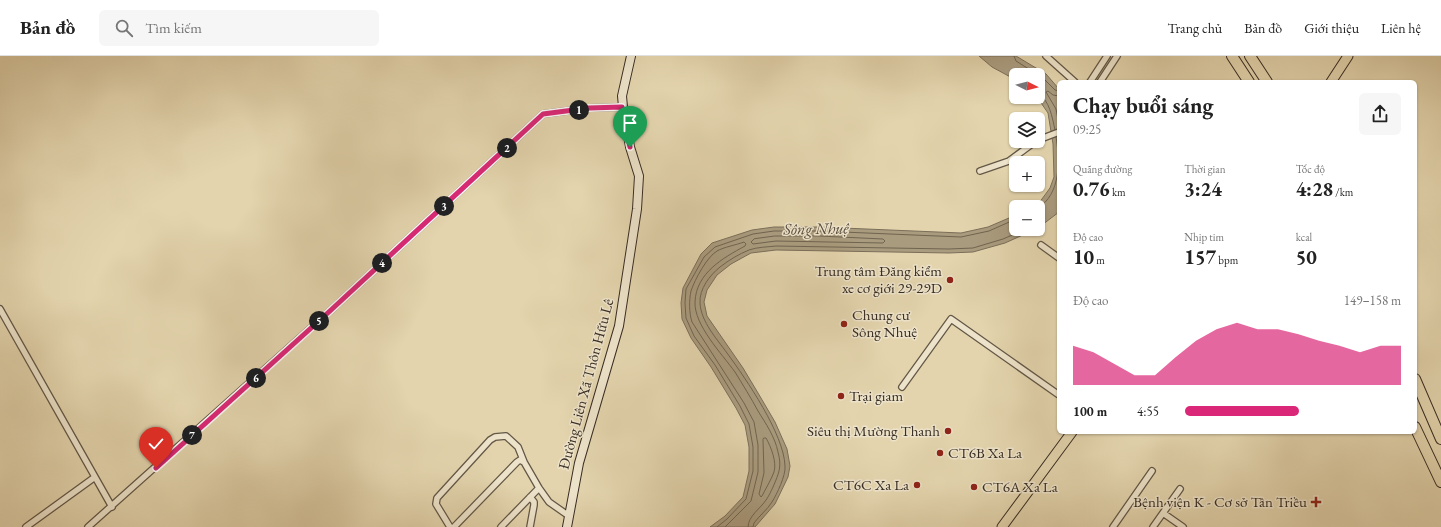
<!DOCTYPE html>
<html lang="vi">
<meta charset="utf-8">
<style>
:root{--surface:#fff;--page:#f6f6f6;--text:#222;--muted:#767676;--line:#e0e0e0;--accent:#db2777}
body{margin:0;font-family:"EB Garamond",serif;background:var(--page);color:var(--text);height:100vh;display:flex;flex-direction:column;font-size:15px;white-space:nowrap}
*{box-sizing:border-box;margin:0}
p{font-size:13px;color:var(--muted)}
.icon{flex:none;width:22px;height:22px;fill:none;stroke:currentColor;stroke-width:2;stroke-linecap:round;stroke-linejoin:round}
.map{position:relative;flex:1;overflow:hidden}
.drawer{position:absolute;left:1057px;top:24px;width:360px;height:354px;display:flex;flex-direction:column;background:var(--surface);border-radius:6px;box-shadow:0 1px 3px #0004}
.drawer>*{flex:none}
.needle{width:26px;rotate:96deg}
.controls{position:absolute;left:1009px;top:12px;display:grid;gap:8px}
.controls a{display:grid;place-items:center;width:36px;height:36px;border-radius:6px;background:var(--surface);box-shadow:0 1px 3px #0004;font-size:20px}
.pin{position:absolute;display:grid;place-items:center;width:34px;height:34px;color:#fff;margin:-41px -17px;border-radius:50% 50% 50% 0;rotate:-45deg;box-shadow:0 0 4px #0007}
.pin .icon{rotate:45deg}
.km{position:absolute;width:20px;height:20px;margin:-10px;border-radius:50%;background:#222;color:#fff;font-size:11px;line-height:20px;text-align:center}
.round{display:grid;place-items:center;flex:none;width:42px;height:42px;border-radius:6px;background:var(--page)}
.headline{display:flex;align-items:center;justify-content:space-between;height:68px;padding:0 16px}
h1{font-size:22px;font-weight:700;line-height:30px}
.metrics{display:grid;grid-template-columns:repeat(3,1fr);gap:6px;height:68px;padding:4px 16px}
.metrics div{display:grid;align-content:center}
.metrics b{font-size:20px;font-weight:700}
.metrics small{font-size:11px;font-weight:400}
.metrics p{font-size:11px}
.chart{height:112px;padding:8px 16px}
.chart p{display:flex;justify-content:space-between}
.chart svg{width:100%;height:72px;margin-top:4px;fill:var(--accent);opacity:.7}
ul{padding:0 16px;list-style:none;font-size:13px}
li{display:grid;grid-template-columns:64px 48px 1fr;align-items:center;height:30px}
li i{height:10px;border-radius:5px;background:var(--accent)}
header{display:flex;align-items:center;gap:24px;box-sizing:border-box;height:56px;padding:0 20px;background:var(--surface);border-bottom:1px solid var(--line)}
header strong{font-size:19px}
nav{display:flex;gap:22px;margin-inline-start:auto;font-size:14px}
.search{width:280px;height:36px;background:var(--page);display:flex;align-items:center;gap:10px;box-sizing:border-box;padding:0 14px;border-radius:6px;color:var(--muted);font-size:15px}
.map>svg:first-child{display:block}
.water{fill:#a99b7e;stroke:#7b6f5a}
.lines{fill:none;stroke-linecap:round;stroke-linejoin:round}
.shore{stroke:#706450;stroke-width:1}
.street-casing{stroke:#625746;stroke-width:8}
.secondary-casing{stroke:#372d23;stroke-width:10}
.primary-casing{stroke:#372d23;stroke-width:11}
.highway-casing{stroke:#372d23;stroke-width:12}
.street{stroke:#ede3ca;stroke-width:5.5}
.secondary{stroke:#ede3ca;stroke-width:8}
.primary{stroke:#e3d4ad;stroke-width:9}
.highway{stroke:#e3d4ad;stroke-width:10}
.route-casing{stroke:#fff;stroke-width:8}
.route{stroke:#db2777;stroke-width:5}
.poi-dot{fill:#8f2418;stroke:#ede3ca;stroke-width:1.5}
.labels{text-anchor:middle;stroke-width:3;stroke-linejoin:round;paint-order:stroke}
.poi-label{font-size:15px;fill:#372d23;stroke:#ede3ca;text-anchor:end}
.street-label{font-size:15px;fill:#372d23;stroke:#ede3ca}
.water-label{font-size:16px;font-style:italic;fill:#54483a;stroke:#ede3ca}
</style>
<header>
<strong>Bản đồ</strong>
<div class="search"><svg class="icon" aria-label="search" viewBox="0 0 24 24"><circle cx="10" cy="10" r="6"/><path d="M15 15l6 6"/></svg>Tìm kiếm</div>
<nav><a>Trang chủ</a><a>Bản đồ</a><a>Giới thiệu</a><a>Liên hệ</a></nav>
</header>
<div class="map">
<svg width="1441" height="471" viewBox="0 0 1441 471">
<rect width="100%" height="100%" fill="#e3d4ad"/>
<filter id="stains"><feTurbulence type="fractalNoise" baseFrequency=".005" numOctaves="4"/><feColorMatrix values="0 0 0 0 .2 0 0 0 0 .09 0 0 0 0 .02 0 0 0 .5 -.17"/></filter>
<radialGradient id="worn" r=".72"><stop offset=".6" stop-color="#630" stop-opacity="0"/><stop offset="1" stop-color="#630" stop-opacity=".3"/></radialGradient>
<path class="water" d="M 979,0 L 1016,0 L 1046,18 L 1059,33 L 1059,156 L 1038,172 L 1038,151 L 1032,151 L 1039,147 L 1050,132 L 1054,121 L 1053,88 L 1048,57 L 1037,41 L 1038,19 L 1016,19 L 1016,24 L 992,11 Z
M 1016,159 L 1016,173 L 1036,173 L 1005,187 L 973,196 L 949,197 L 776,194 L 751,197 L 731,208 L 717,219 L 707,234 L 704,246 L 707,260 L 743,312 L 758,337 L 775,366 L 787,393 L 790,410 L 788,421 L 775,448 L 755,471 L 710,471 L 725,460 L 743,441 L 749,415 L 749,391 L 745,369 L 736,352 L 711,311 L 691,282 L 682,263 L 681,247 L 683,232 L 701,198 L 712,187 L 752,174 L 774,171 L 819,171 L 961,177 L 988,171 Z"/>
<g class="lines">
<path class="shore" d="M 1014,0 L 1016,5 L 1043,22 L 1055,34 L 1059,35
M 1038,37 C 1050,45 1052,61 1055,74
M 1059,40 L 1053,39 L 1048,35 L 1046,36 L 1056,53 L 1059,69
M 1038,152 C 1061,138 1060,104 1056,81
M 775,180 L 819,180 L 883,183 L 885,185 L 883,187 L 776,185 L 753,188 L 751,186 L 754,183 Z
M 764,382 L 766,382 C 771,391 777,406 774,416 C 771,424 766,432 762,440 L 761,441 L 759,438 L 764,417 L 763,384 Z
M 717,471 L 727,463 L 746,443 L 753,415 L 753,391 L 749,368 L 740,350 L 715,309 L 694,280 L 686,262 L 685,247 L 686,233 L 704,201 L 715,191 L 753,178 L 774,175 L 819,175 L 961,181 L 989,175 L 1016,163
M 725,471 L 751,445 L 758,416 L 758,389 L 754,366 L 744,347 L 692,266 C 689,257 689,244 691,235 C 695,223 707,201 717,195 C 724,191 736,189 744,186 L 746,188 L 745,190 C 723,202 696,217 695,246 C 694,269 722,298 735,316 C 743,329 751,342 758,355 C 766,368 775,381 778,396 C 782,411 779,417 773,431 C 771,435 769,440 766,444 C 761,452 748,460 748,471
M 753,471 L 754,467 C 759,460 767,454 772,446 C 777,438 786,419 785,410 C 784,378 746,323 727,297 C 717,283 701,266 700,247 C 699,233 710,219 720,211 C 729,204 739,198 749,194 C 757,191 768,191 776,190 L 949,193 L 973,192 L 1003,183 L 1026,173"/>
<g class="street-casing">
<path id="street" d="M 1046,0 L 1075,26
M 1090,26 L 1107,0
M 1100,26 L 1117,0
M 1038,84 L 1059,76
M 980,115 L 1009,105 L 1036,85
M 1041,189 L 1059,202
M 0,253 L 112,451
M 902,331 L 951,263 L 1059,339
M 1163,457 L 1183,471
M 26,471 L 95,421
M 88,471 L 331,254 L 543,58 L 589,52 L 623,51
M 450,471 L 436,448 L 437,442 L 490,384 L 495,381 L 506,380 L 518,391 L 524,406
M 454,471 L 517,406 L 520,404 L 524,406 L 539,432 L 549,446 L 569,460
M 501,471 L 539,432
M 530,471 L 534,449 L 534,446 L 530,441
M 1113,471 L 1152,415
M 1153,471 L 1180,433"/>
</g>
<g class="secondary-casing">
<path id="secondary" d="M 567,471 L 579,407 L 619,270 L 637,153 L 639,120 L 630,91 L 623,51 L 622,40 L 631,0"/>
</g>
<g class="primary-casing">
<path id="primary" d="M 1331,26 L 1348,0
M 1002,471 L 1072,376"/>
</g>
<g class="highway-casing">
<path id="highway" d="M 1232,0 L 1249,26
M 1250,0 L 1267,26
M 1415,323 L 1441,383
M 1415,371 L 1441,426"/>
</g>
<use href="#street" class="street"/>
<use href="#secondary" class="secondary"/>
<use href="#primary" class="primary"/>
<use href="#highway" class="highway"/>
</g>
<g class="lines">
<g class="route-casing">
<path id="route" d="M 156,412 L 331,254 L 543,58 L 589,52 L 622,51 L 630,91"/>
</g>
<use href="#route" class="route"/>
</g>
<g class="poi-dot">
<circle cx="950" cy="224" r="4"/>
<circle cx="844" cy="268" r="4"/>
<circle cx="841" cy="340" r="4"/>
<circle cx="948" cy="375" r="4"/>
<circle cx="940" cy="397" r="4"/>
<circle cx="917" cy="429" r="4"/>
<circle cx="974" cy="431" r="4"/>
<path d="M1314 440h4v4h4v4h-4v4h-4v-4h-4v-4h4z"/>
</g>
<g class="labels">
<g class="poi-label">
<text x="942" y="220">Trung tâm Đăng kiểm<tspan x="942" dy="17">xe cơ giới 29-29D</tspan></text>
<text x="852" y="264" text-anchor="start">Chung cư<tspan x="852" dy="17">Sông Nhuệ</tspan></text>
<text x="849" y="345" text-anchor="start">Trại giam</text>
<text x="940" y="380">Siêu thị Mường Thanh</text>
<text x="948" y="402" text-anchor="start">CT6B Xa La</text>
<text x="909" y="434">CT6C Xa La</text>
<text x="982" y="436" text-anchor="start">CT6A Xa La</text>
<text x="1307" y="451">Bệnh viện K - Cơ sở Tân Triều</text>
</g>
<g class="street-label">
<text transform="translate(586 328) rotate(-75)" y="5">Đường Liên Xã Thôn Hữu Lê</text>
</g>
<g class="water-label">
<text transform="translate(816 172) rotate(-1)" y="6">Sông Nhuệ</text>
</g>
</g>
<rect width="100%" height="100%" filter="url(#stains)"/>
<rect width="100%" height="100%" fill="url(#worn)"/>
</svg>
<div class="controls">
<a><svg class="needle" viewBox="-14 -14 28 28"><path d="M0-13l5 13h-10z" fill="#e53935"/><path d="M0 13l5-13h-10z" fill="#767676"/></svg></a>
<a><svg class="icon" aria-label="layers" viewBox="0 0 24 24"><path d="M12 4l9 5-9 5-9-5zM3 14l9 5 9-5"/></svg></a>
<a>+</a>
<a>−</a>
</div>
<div class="pin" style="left:630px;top:91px;background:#1e9e55"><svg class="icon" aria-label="arrive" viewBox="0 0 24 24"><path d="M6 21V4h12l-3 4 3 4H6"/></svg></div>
<div class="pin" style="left:156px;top:412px;background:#d93025"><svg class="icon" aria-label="check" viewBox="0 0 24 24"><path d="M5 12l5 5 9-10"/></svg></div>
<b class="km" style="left:579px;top:54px">1</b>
<b class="km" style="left:507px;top:92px">2</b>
<b class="km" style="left:444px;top:150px">3</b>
<b class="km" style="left:382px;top:207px">4</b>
<b class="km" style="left:319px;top:265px">5</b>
<b class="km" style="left:256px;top:322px">6</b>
<b class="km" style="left:192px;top:379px">7</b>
<section class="drawer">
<div class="headline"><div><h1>Chạy buổi sáng</h1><p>09:25</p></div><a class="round"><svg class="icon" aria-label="share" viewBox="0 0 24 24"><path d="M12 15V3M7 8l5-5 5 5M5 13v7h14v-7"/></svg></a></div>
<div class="metrics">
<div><p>Quãng đường</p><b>0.76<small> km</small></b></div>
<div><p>Thời gian</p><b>3:24</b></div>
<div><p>Tốc độ</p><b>4:28<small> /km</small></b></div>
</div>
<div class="metrics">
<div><p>Độ cao</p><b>10<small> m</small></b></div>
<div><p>Nhịp tim</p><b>157<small> bpm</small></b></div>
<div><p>kcal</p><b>50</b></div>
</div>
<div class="chart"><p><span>Độ cao</span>149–158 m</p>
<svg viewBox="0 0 160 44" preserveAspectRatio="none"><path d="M0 44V20L10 24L20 31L30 38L40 38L50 27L60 17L70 10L80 6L90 10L100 10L110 13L120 17L130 20L140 24L150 20L160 20V44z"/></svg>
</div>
<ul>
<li><b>100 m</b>4:55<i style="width:53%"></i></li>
</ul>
</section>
</div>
